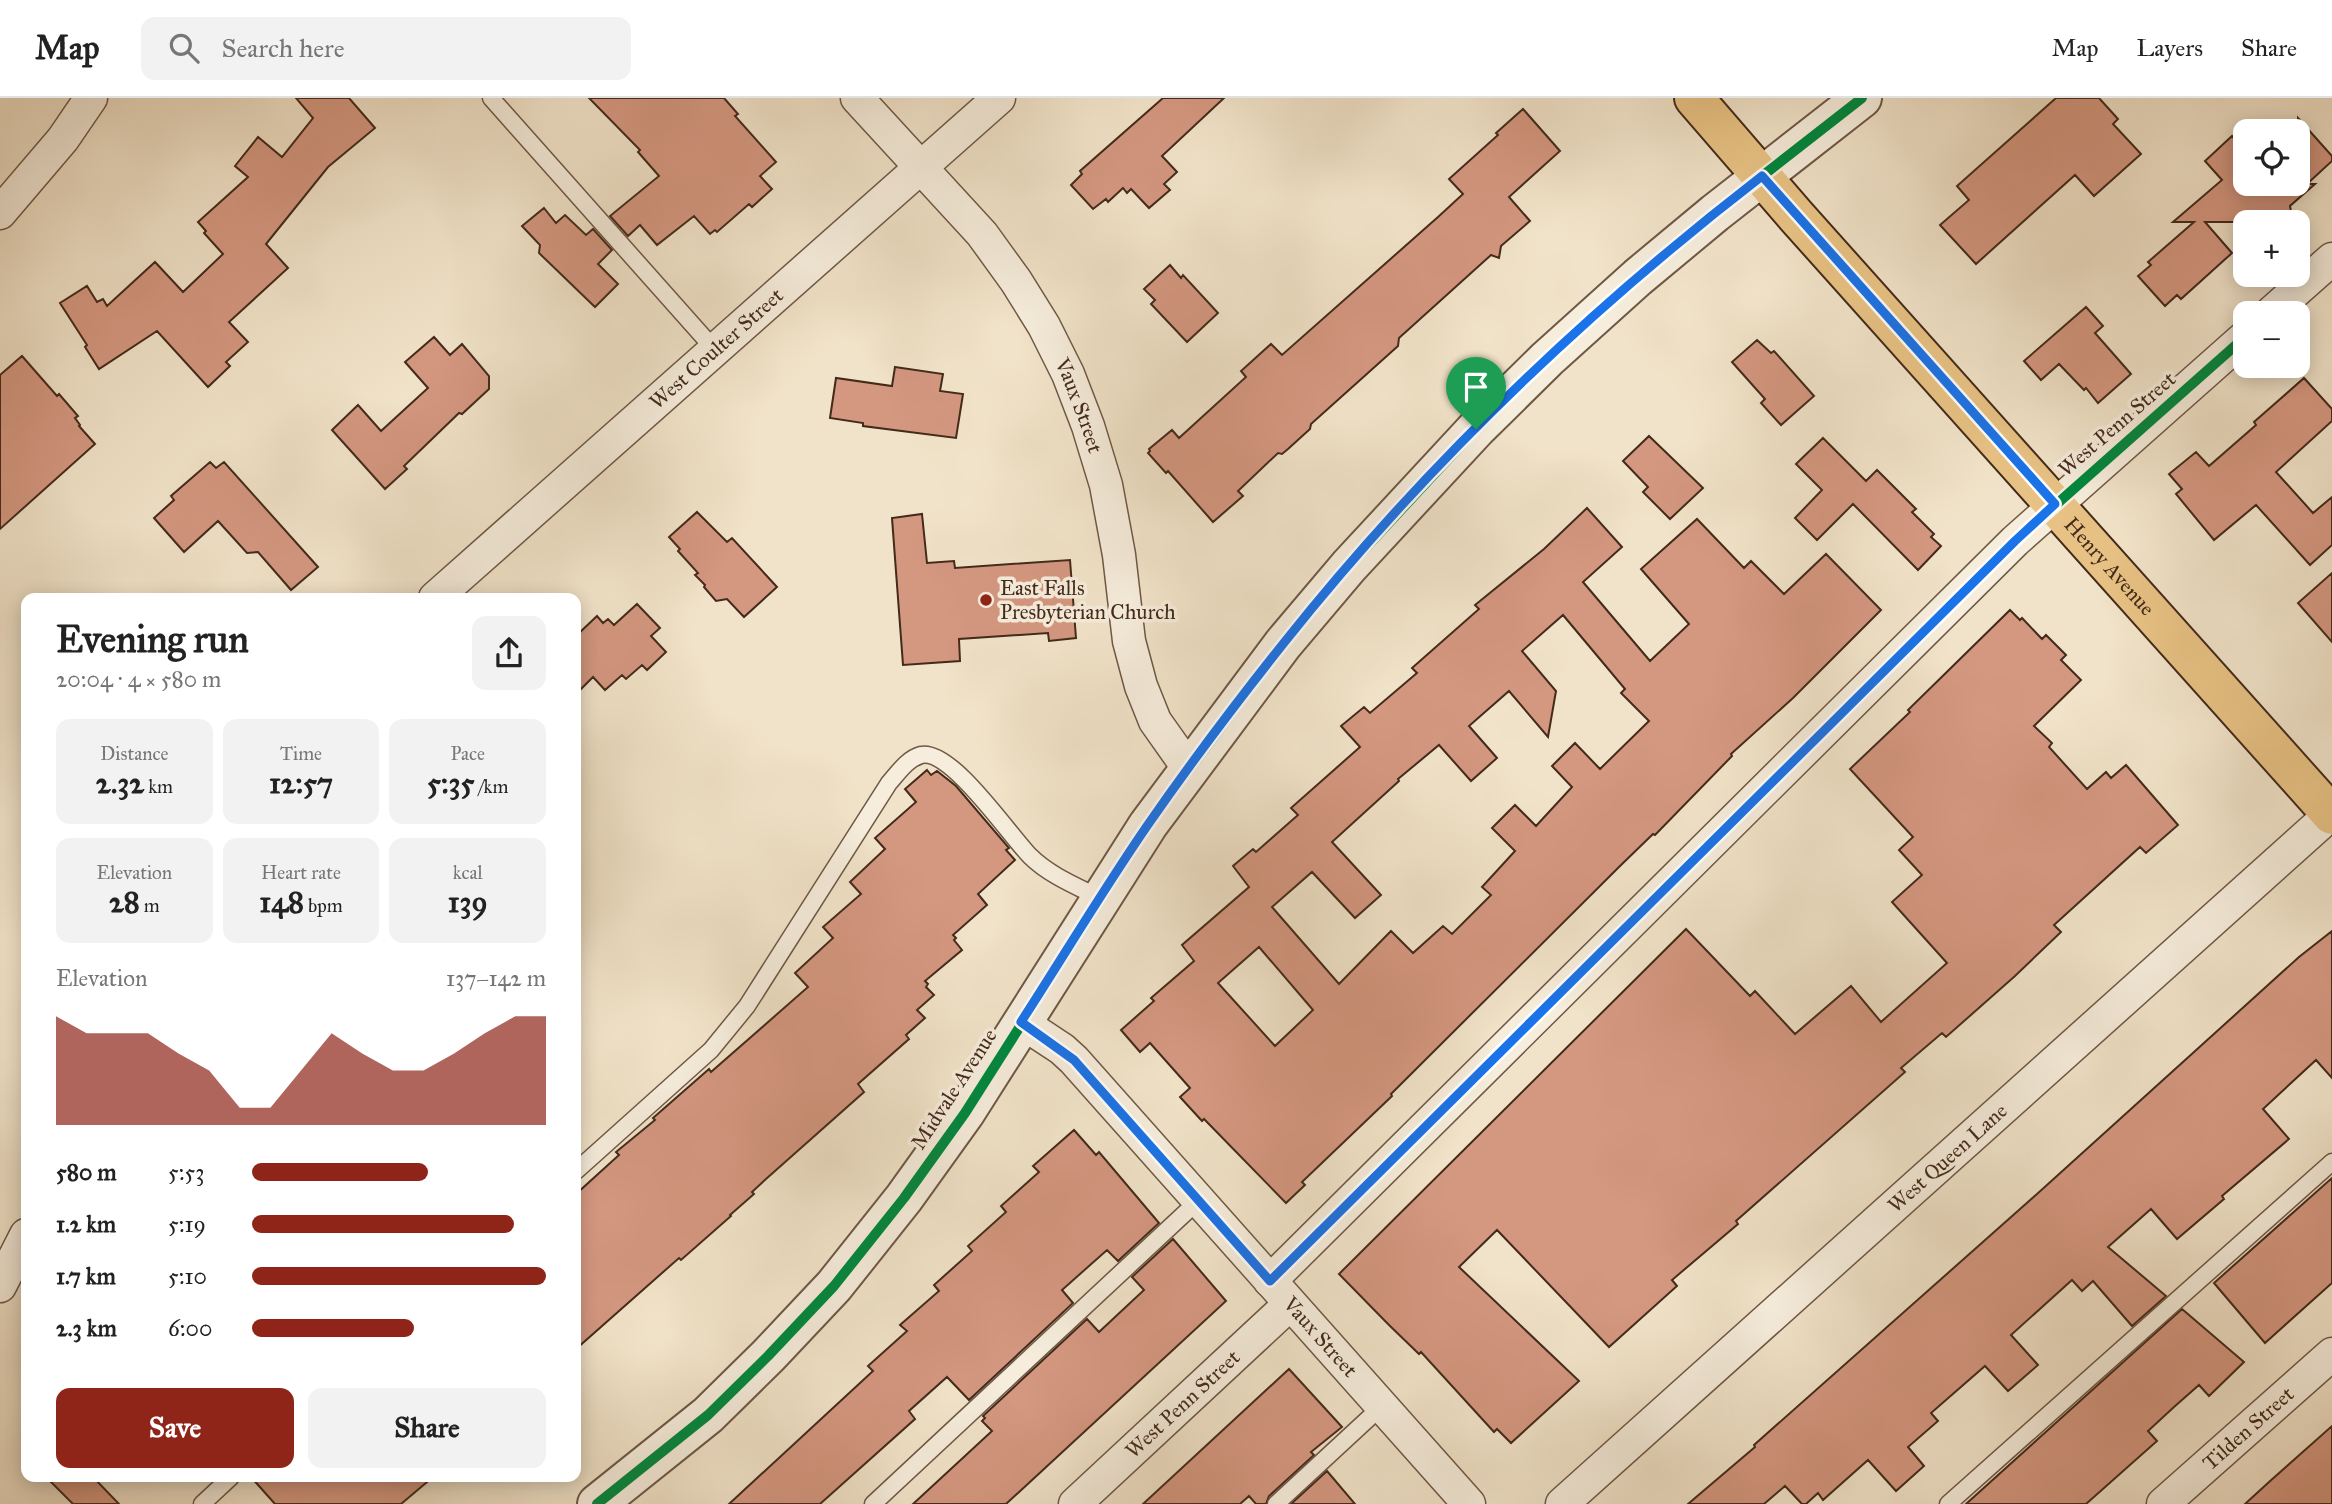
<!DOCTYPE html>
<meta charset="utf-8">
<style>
:root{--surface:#fff;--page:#f2f2f2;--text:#222;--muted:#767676;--line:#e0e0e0;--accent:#8f2418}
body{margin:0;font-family:"IM FELL Great Primer",serif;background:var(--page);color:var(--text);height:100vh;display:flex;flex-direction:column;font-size:26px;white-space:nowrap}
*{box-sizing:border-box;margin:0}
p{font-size:23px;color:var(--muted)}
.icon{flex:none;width:38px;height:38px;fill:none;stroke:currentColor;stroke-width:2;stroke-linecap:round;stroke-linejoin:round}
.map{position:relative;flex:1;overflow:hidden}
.drawer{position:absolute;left:21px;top:495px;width:560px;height:889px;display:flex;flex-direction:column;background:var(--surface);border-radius:14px;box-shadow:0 4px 18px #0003}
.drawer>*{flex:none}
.tools{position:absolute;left:2233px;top:21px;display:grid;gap:14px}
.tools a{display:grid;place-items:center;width:77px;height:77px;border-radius:14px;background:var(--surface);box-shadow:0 4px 18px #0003;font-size:35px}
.pin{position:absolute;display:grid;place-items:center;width:60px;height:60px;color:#fff;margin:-72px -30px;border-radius:50% 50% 50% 0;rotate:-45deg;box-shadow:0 0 7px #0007}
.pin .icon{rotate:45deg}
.round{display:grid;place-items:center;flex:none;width:74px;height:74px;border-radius:14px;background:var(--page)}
.head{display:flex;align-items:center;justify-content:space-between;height:119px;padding:0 35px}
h1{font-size:38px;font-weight:800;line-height:52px}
.metrics{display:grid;grid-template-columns:repeat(3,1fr);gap:10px;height:119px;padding:7px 35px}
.metrics div{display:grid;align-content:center;border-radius:14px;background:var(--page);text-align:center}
.metrics b{font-size:30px;font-weight:800}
.metrics small{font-size:19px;font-weight:400}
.metrics p{font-size:19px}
.chart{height:196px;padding:14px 35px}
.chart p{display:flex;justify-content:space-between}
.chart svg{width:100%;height:126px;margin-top:7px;fill:var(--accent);opacity:.7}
.action{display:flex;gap:14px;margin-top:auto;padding:14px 35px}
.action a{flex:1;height:80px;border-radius:14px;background:var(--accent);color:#fff;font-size:28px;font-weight:800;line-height:80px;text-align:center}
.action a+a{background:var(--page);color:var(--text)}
ul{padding:0 35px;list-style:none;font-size:23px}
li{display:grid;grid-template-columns:112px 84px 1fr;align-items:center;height:52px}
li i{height:18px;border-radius:9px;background:var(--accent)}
header{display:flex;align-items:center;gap:42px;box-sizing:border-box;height:98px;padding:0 35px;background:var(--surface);border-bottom:2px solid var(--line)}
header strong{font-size:33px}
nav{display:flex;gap:38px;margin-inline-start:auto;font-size:24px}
.search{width:490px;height:63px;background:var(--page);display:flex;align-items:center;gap:18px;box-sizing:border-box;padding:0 24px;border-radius:14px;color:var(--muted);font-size:26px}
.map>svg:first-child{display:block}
.building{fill:#d49780;stroke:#432a1b;stroke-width:2;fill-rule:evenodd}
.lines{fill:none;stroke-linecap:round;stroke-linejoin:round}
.service-casing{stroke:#6e5846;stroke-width:19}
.minor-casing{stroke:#6e5846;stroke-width:35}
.tertiary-casing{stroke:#6e5846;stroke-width:42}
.primary-casing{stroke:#432a1b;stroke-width:42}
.service{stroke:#f6eddc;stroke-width:16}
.minor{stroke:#f6eddc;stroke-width:32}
.tertiary{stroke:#f6eddc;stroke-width:38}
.primary{stroke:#e8c284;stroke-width:38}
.cycleway-casing{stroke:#f6eddc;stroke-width:15}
.cycleway{stroke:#00873e;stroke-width:10}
.route-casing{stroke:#fff;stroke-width:14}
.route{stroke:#1a73e8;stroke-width:9}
.poi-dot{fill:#8f2418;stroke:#f6eddc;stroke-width:2.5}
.labels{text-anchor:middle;stroke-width:7;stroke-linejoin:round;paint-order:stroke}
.street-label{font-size:21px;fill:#432a1b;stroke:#f6eddc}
.poi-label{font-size:21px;fill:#432a1b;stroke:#f6eddc;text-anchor:start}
</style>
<header>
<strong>Map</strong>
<div class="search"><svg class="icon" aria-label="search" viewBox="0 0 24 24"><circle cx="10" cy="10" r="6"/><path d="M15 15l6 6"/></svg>Search here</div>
<nav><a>Map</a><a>Layers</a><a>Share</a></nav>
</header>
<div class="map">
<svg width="2332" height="1406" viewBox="0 0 2332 1406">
<rect width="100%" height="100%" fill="#f1e3c9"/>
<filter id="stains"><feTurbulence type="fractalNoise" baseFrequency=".00286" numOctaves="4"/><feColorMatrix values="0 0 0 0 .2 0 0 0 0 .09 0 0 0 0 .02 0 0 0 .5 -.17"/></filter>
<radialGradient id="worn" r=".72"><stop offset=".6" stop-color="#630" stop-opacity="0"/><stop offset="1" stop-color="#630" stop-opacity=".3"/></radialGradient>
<path class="building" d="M 296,0 L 349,0 L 375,30 L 328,69 L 266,146 L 288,170 L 229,224 L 248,244 L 226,264 L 230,268 L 208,289 L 157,233 L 99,271 L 85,249 L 87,247 L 60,205 L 87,188 L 97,204 L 103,201 L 107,208 L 155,164 L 183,194 L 223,156 L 204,135 L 206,133 L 198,124 L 248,79 L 235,68 L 258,39 L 282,59 L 313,20 Z
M 589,0 L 724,0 L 738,16 L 735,18 L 776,64 L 760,78 L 772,91 L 752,109 L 749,106 L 717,134 L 715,132 L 710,136 L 694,118 L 657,147 L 640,127 L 628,138 L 610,118 L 659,78 L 638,54 L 640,52 Z
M 1163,0 L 1224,0 L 1162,58 L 1177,74 L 1164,86 L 1170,92 L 1149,110 L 1131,91 L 1127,95 L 1123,90 L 1108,104 L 1106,101 L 1093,111 L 1071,87 L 1082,76 L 1080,73 Z
M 2056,0 L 2099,0 L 2118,21 L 2113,26 L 2141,56 L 2094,98 L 2075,77 L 1976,166 L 1940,127 L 1969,102 L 1957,88 Z
M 1523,11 L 1560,53 L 1509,99 L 1530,123 L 1501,148 L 1499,160 L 1491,157 L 1399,240 L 1398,248 L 1311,326 L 1310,331 L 1288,351 L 1282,356 L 1278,355 L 1238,393 L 1243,398 L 1213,424 L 1168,373 L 1166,375 L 1148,355 L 1150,353 L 1149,351 L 1172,332 L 1179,340 L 1246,279 L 1241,273 L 1271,246 L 1282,257 L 1438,119 L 1463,96 L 1449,81 L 1498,37 L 1496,35 Z
M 2298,20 L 2332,58 L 2332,63 L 2307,86 L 2315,86 L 2290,108 L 2292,119 L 2274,116 L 2265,124 L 2205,124 L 2232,155 L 2181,201 L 2177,197 L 2165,208 L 2138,178 L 2151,167 L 2148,164 L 2194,124 L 2173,124 L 2222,82 L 2205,63 L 2232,38 L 2245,53 L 2245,86 L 2298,86 Z
M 544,110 L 556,125 L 565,117 L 586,137 L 593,131 L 612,152 L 598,166 L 618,186 L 595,209 L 539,155 L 540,147 L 522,128 Z
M 1170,167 L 1181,180 L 1183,177 L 1218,215 L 1187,244 L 1151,206 L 1155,202 L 1144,191 Z
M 2086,209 L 2103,228 L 2095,235 L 2131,276 L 2098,305 L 2086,290 L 2084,292 L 2059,266 L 2041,282 L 2024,263 Z
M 434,239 L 450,257 L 462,246 L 489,278 L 489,291 L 462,316 L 459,315 L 404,368 L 407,371 L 385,391 L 332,332 L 358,307 L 381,333 L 428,290 L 405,264 Z
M 1757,242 L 1771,255 L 1774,253 L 1814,298 L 1781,327 L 1761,305 L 1765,301 L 1732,264 Z
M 22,258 L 57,298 L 59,296 L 78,318 L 75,320 L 80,327 L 79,328 L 95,346 L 0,431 L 0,277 Z
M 895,269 L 943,276 L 940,293 L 963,296 L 956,340 L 863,328 L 863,325 L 830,320 L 836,280 L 892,288 Z
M 2304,280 L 2332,311 L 2332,323 L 2276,374 L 2313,415 L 2332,399 L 2332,447 L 2310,467 L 2256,407 L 2214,442 L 2176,396 L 2182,391 L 2169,376 L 2196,354 L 2209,368 L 2256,327 L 2254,324 Z
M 1649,338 L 1703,390 L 1670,421 L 1643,394 L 1648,389 L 1623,363 Z
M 1823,340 L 1866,383 L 1877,372 L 1916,411 L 1912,414 L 1934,436 L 1931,439 L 1941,448 L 1918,472 L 1853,406 L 1817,442 L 1795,420 L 1822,392 L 1796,366 Z
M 210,364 L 216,370 L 224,364 L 318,469 L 291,492 L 258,454 L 247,455 L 218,423 L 184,454 L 154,420 L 174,402 L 171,398 Z
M 1587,410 L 1622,449 L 1583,484 L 1650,563 L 1689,526 L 1641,471 L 1697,421 L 1744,470 L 1751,463 L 1784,496 L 1826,456 L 1881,512 L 1793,600 L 1731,656 L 1732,658 L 1655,737 L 1653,736 L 1620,768 L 1391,996 L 1392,998 L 1302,1084 L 1305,1087 L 1286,1105 L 1204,1021 L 1202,1023 L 1180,999 L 1190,990 L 1150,945 L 1140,954 L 1121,932 L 1154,903 L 1151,900 L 1194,863 L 1182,847 L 1249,789 L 1233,768 L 1253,751 L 1256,754 L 1298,717 L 1291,710 L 1360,649 L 1341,628 L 1364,609 L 1370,615 L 1417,575 L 1412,570 L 1479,511 L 1475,507 L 1544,451 ZM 1563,517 L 1625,591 L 1621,595 L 1649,623 L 1600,671 L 1575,645 L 1552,668 L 1572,689 L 1536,728 L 1515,707 L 1492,730 L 1515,753 L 1482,789 L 1491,797 L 1452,836 L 1443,828 L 1413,855 L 1391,833 L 1339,886 L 1272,809 L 1312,774 L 1355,820 L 1381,797 L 1332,744 L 1399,683 L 1398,681 L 1439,647 L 1471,683 L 1497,660 L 1469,628 L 1509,593 L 1548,639 L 1556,593 L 1522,553 ZM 1259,849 L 1313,912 L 1275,948 L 1218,885 Z
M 697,414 L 727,444 L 732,440 L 777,489 L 744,519 L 727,501 L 716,503 L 704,489 L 705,487 L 695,477 L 698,475 L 678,453 L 680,451 L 669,439 Z
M 922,416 L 927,465 L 954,463 L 955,470 L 1070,462 L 1076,540 L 1049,543 L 1048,535 L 959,541 L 960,563 L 903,567 L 892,420 Z
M 2332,475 L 2332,544 L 2298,505 Z
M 637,506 L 660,530 L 651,538 L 666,554 L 647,572 L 642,567 L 626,581 L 622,577 L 605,592 L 593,579 L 576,596 L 576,538 L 597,518 L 603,525 L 608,521 L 614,527 Z
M 2010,512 L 2020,522 L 2022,520 L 2042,541 L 2046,537 L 2066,557 L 2061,562 L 2081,582 L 2034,628 L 2052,645 L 2049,649 L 2087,691 L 2106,674 L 2111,680 L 2126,667 L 2178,727 L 2146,755 L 2140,749 L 2054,827 L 2061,834 L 2015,878 L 1946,939 L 1942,935 L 1901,970 L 1905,974 L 1736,1123 L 1738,1126 L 1672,1182 L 1677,1188 L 1609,1249 L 1497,1132 L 1459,1169 L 1579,1283 L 1511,1345 L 1497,1331 L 1494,1334 L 1421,1254 L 1419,1256 L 1389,1227 L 1339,1176 L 1686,831 L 1750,898 L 1755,893 L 1795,936 L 1851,888 L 1881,924 L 1947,865 L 1892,804 L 1922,777 L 1899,752 L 1913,739 L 1850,671 L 1910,614 L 1908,612 Z
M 927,672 L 931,677 L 937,673 L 956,688 L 1009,750 L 1006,752 L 1015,762 L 978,796 L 987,807 L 953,837 L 956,840 L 954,842 L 962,852 L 925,883 L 928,886 L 926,889 L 934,897 L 917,912 L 925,920 L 906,937 L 909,941 L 858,986 L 864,994 L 766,1081 L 752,1094 L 754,1096 L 730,1117 L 731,1118 L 681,1162 L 679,1160 L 576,1251 L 576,1096 L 619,1057 L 616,1054 L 655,1022 L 653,1020 L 709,971 L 711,974 L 808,889 L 795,875 L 833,840 L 823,829 L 861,796 L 850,784 L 885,751 L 875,740 L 916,704 L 905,691 Z
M 2332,833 L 2332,980 L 2316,962 L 2263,1011 L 2289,1041 L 2222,1098 L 2224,1101 L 2177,1141 L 2151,1111 L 2108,1149 L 2166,1198 L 2132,1228 L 2093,1183 L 2082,1193 L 2072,1182 L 2011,1237 L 2038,1267 L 2008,1293 L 1985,1268 L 1931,1315 L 1938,1323 L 1908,1349 L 1924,1368 L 1896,1393 L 1868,1362 L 1823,1402 L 1818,1395 L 1806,1406 L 1802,1406 L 1785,1388 L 1764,1406 L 1688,1406 L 1755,1349 L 1754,1347 L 2037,1096 L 2299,859 Z
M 1074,1032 L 1096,1057 L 1099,1054 L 1159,1125 L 1118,1163 L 1107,1152 L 1062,1192 L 1073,1205 L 969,1302 L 947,1279 L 909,1313 L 915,1321 L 820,1406 L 729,1406 L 873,1273 L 868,1268 L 907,1233 L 900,1227 L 939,1193 L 934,1187 L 972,1153 L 968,1148 L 1006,1114 L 1001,1108 L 1039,1074 L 1033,1068 Z
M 2332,1080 L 2332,1185 L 2265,1245 L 2214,1185 Z
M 1173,1141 L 1226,1203 L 1006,1406 L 913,1406 L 992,1333 L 982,1323 L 985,1320 L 983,1318 L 1087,1221 L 1099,1234 L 1144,1192 L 1132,1179 Z
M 2182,1211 L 2244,1264 L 2209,1298 L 2199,1287 L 2174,1309 L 2148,1333 L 2157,1343 L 2086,1406 L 1966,1406 Z
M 1289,1271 L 1342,1329 L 1311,1354 L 1314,1357 L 1269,1398 L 1266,1406 L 1256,1406 L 1249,1398 L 1240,1406 L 1143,1406 Z
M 2332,1328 L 2332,1406 L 2245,1406 L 2269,1384 Z
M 1327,1373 L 1355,1406 L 1291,1406 Z
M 46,1379 L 93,1379 L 119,1406 L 73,1406 Z
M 251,1379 L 433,1379 L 401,1406 L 275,1406 Z"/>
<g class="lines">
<g class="service-casing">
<path id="service" d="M 491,0 L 715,252
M 576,1073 L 711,952 L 747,908 L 889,685 C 898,675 907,661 921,657 C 951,650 1010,738 1030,758 C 1049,777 1076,788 1100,800
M 202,1406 L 231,1379
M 873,1406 L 1198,1103
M 1276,1406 L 1382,1308
M 1948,1406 L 2332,1064"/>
</g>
<g class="minor-casing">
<g id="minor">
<path id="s1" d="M 857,0 L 982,136 L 1016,183 L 1044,228 L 1068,276 L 1088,328 L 1106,387 L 1119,457 L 1129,543 L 1141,588 L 1155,623 L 1189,671"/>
<path d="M 0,115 L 63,41 L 91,0"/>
<path d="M 2271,215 L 2332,161"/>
<path id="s2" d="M 435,500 L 999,0"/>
<path id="s3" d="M 1021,924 L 1062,951 L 1074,962 L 1469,1406"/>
<path d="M 1270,1183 L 2015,443 L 2245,239"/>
<path d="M 0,1188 L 26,1137"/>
<path id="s4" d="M 1075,1406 L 1290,1206"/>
<path id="s5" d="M 1562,1406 L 2332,715"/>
<path id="s6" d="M 2163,1406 L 2332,1256"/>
</g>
</g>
<g class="tertiary-casing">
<path id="tertiary" d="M 597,1406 L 708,1317 L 768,1258 L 834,1188 L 904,1100 L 965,1015 L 1148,727 L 1283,546 L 1349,468 L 1476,331 L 1547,261 L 1638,179 L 1715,115 L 1862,0"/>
</g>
<g class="primary-casing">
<g id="primary">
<path id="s7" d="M 1694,0 L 1796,118 L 2332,717"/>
</g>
</g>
<use href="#service" class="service"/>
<use href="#minor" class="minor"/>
<use href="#tertiary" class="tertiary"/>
<use href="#primary" class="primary"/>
<g class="cycleway-casing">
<path id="cycleway" d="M 1270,1183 L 2015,443 L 2245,239
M 597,1406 L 708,1317 L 768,1258 L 834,1188 L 904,1100 L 965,1015 L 1148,727 L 1283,546 L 1349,468 L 1476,331 L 1547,261 L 1638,179 L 1715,115 L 1862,0"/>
</g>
<use href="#cycleway" class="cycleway"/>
</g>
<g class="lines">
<g class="route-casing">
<path id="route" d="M 1762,78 L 2055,406 L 2015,443 L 1270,1183 L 1074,962 L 1021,924 C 1063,859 1103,792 1147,728 C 1190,666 1236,605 1283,546 C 1422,371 1586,214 1762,78 Z"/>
</g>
<use href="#route" class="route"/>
</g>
<circle class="poi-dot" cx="986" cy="502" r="7"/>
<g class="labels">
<g class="street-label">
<text dy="7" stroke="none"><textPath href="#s2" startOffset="376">West Coulter Street</textPath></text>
<text dy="7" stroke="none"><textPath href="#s1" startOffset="383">Vaux Street</textPath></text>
<text transform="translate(2117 326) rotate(-41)" y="7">West Penn Street</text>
<text dy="7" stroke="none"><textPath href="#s7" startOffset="626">Henry Avenue</textPath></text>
<text transform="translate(954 991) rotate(-57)" y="7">Midvale Avenue</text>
<text dy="7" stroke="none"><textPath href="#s5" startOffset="518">West Queen Lane</textPath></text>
<text dy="7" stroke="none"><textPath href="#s3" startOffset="436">Vaux Street</textPath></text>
<text dy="7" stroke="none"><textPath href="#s4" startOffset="147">West Penn Street</textPath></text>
<text dy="7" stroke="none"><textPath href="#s6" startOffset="114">Tilden Street</textPath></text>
</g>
<g class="poi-label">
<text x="1000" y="497">East Falls<tspan x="1000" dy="24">Presbyterian Church</tspan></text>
</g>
</g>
<rect width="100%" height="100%" filter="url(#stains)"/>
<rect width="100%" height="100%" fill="url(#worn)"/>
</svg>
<div class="tools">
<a><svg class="icon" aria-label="locate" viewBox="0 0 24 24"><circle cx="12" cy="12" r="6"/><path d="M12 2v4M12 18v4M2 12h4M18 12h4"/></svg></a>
<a>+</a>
<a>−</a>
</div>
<div class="pin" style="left:1476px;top:331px;background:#1e9e55"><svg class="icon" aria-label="arrive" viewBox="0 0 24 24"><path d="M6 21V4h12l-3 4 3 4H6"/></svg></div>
<section class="drawer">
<div class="head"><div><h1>Evening run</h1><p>20:04 · 4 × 580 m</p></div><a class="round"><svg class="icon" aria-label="share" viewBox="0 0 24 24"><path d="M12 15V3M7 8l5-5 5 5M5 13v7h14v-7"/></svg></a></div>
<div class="metrics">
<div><p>Distance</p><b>2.32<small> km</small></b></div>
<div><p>Time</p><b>12:57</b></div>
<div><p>Pace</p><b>5:35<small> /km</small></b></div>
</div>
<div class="metrics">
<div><p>Elevation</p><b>28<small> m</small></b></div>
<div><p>Heart rate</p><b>148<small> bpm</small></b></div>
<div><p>kcal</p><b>139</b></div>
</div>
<div class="chart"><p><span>Elevation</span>137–142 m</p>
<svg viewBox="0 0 160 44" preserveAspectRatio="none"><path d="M0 44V6L10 12L20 12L30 12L40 19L50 25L60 38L70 38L80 25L90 12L100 19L110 25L120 25L130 19L140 12L150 6L160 6V44z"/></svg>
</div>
<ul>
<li><b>580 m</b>5:53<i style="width:60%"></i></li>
<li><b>1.2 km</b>5:19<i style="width:89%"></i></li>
<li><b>1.7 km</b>5:10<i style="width:100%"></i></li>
<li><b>2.3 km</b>6:00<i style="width:55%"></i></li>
</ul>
<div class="action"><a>Save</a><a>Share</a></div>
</section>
</div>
